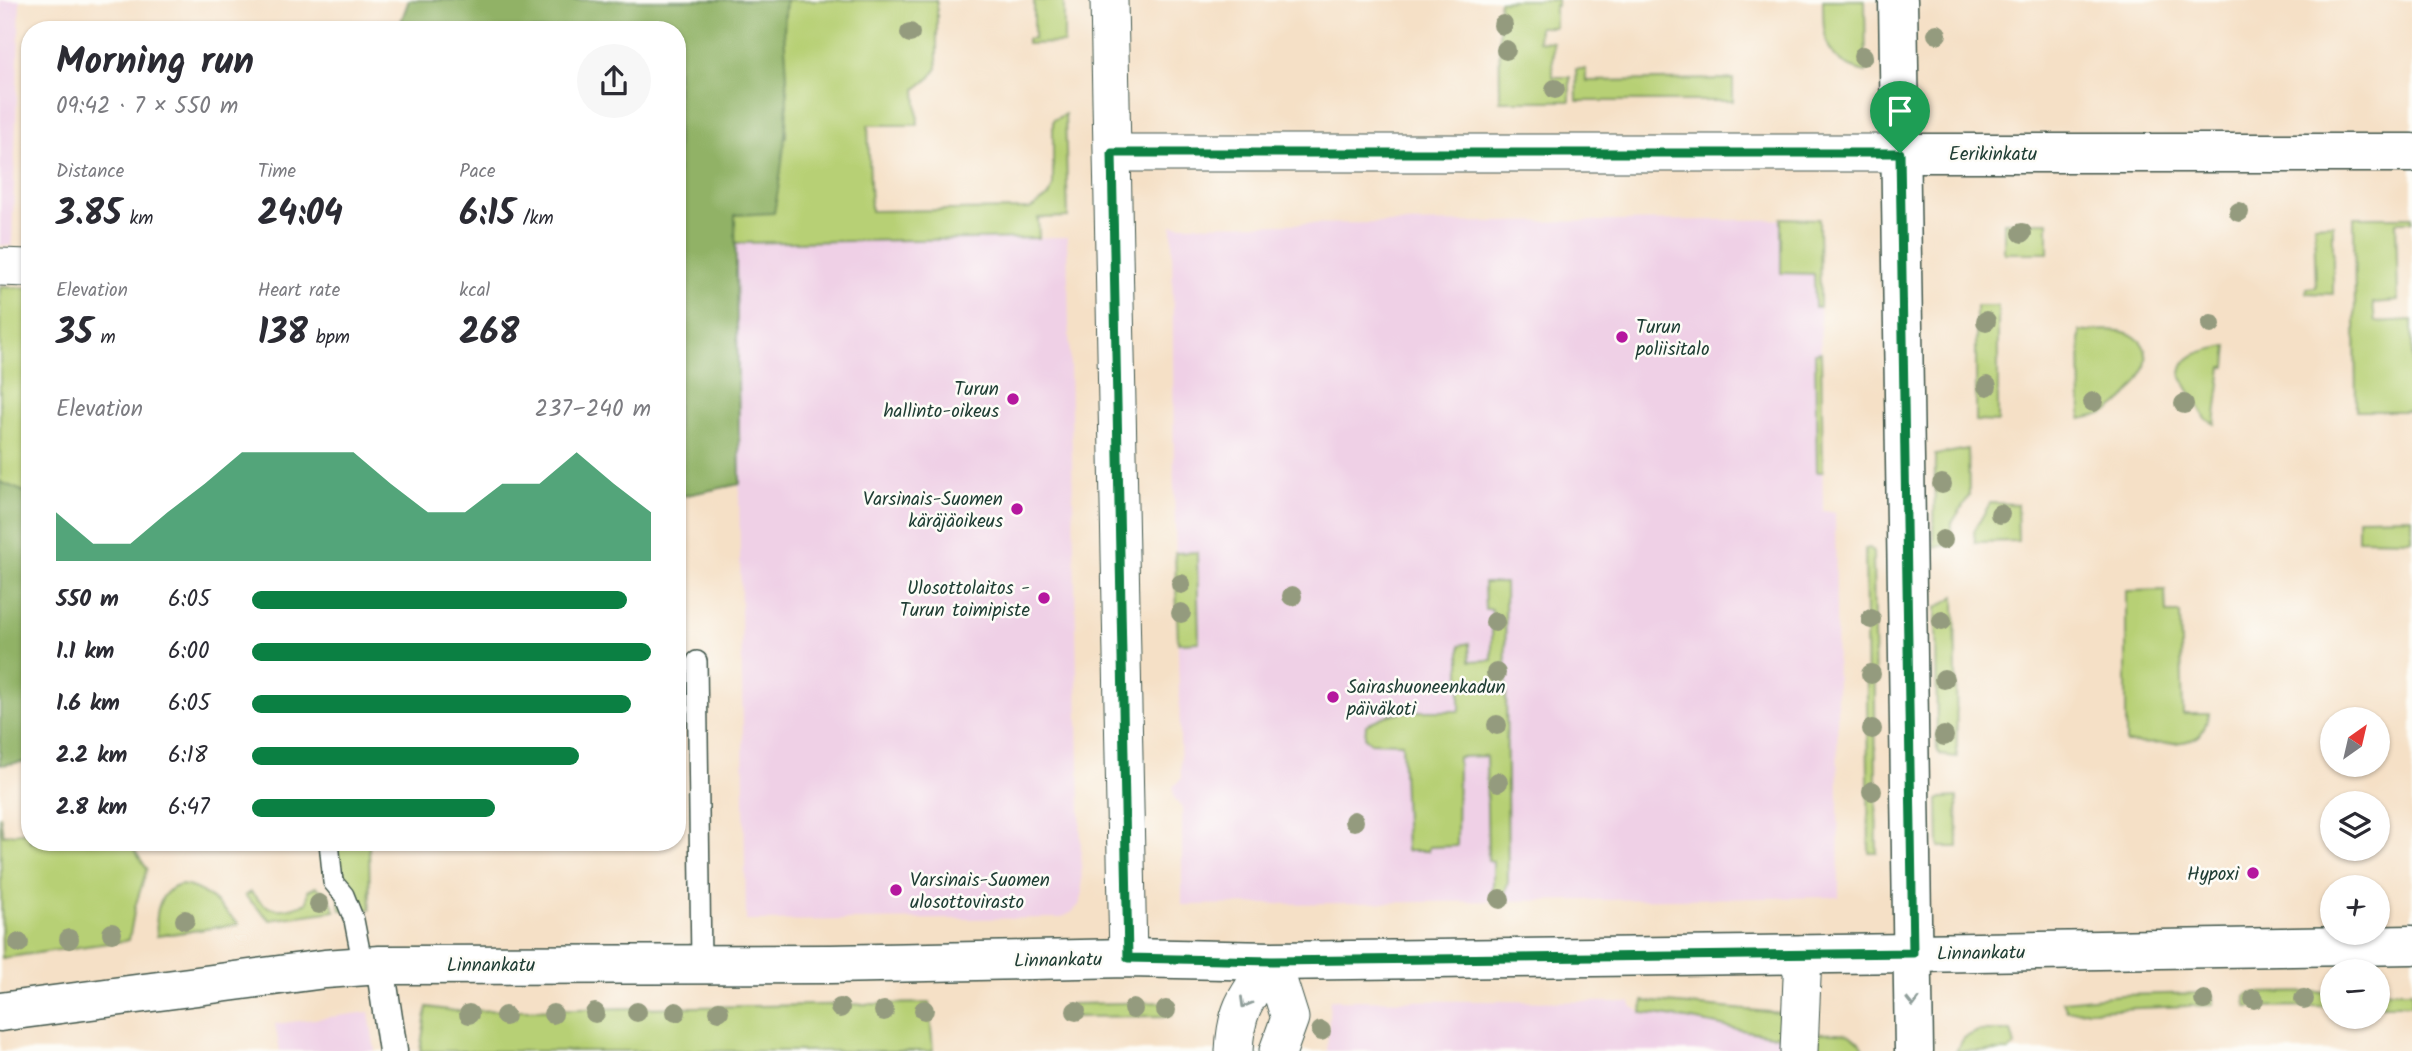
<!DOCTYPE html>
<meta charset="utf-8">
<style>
:root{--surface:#fff;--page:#f7f7f7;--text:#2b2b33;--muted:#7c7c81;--accent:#0b8043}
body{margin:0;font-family:Kalam,sans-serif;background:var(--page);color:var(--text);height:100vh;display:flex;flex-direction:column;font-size:26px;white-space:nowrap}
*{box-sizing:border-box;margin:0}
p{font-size:23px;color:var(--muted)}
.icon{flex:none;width:38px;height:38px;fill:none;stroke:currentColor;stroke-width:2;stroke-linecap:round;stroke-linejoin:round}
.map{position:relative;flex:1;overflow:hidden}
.side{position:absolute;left:21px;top:21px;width:665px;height:830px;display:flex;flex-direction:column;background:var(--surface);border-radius:28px;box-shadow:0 2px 5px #0004}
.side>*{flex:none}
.needle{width:46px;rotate:34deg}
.tools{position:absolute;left:2320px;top:707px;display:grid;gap:14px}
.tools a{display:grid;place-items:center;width:70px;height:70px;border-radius:50%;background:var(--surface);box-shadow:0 2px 5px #0004;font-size:35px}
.pin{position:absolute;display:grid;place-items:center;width:60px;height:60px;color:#fff;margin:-72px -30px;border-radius:50% 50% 50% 0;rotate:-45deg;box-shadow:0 0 7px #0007}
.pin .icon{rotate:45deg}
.round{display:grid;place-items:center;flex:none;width:74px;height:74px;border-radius:37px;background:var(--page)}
.summary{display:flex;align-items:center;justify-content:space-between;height:119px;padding:0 35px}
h1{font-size:38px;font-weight:700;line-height:52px}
.metrics{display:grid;grid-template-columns:repeat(3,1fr);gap:10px;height:119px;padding:7px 35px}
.metrics div{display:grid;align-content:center}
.metrics b{font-size:35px;font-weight:700}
.metrics small{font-size:19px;font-weight:400}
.metrics p{font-size:19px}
.chart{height:196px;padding:14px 35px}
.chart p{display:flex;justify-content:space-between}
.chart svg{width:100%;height:126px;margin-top:7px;fill:var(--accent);opacity:.7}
ul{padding:0 35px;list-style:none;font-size:23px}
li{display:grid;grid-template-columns:112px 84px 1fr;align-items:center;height:52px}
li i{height:18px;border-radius:9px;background:var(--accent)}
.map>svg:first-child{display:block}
.built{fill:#efd0e6}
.green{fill:#b7d075;stroke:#6b8654;stroke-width:2}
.forest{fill:#91b266;stroke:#58784d;stroke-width:2}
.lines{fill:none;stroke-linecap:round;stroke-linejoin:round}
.service-casing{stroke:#3f554a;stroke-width:22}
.pedestrian-casing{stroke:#3f554a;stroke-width:31}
.minor-casing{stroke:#3f554a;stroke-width:39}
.tertiary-casing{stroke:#3f554a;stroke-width:41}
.secondary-casing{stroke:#3f554a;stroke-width:41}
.service{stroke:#fff;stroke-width:19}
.pedestrian{stroke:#fff;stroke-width:28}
.minor{stroke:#fff;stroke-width:37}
.tertiary{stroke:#fff;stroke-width:38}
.secondary{stroke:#fff;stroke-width:38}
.tree{fill:#949b7e}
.oneway{stroke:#8f9e9a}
.route-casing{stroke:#fff;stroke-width:14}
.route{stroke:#0b8043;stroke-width:9}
.poi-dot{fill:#b5179e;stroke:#fdfcf7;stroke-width:2.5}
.labels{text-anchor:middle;stroke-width:5;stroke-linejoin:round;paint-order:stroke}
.street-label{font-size:19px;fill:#1f3d34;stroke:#fdfcf7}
.poi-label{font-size:19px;fill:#1f3d34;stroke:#fdfcf7;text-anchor:end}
</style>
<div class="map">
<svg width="2412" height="1051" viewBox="0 0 2412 1051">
<rect width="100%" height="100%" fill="#fdfcf7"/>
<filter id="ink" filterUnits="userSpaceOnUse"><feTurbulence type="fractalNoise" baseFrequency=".0143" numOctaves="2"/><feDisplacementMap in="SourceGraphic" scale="14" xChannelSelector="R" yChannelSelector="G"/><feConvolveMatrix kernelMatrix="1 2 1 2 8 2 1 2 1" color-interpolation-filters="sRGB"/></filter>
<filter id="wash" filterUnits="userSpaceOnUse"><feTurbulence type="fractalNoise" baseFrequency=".00686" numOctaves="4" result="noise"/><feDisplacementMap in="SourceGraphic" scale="28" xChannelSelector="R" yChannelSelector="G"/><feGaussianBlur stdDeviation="1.57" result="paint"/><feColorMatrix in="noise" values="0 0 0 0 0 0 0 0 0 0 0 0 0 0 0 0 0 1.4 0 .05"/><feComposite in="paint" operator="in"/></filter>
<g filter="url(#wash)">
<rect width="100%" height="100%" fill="#f5e0c6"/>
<path class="built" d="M 0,0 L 20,0 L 12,246 L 0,245 Z
M 1819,219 L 1823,511 L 1835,512 L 1839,897 L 1182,905 L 1182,808 L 1174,798 L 1173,787 L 1181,779 L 1174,484 L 1172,225 Z
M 1067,237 L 1082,896 L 1079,905 L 1071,913 L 1060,918 L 746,921 L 735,243 Z
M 1330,1000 L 1631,1002 L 1631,1006 L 1642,1013 L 1677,1015 L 1752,1032 L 1780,1036 L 1781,1051 L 1327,1051 Z
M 369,1012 L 375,1051 L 280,1051 L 275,1024 Z"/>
<path class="green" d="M 409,0 L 732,0 L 786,138 L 787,83 L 784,33 L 786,0 L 937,0 L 937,68 L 931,77 L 916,89 L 918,125 L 868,125 L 871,211 L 1030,209 L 1049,196 L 1053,186 L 1053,120 L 1065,114 L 1068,217 L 1038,218 L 1039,238 L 735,243 L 740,484 L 677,497 L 677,30 L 398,30 Z
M 1034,0 L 1064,0 L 1064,43 L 1027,44 L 1027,39 L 1034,38 Z
M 1513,0 L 1557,0 L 1557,6 L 1555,6 L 1555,27 L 1539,27 L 1538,41 L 1553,42 L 1553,77 L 1570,77 L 1570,101 L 1500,101 L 1499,1 Z
M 1823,0 L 1865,0 L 1866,72 C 1824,63 1823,37 1823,0 Z
M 1576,69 L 1586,69 L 1586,81 L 1733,79 L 1733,101 L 1577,101 Z
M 2354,217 L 2412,217 L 2412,222 L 2396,222 L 2398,301 L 2373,303 L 2375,322 L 2412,320 L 2412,411 L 2356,411 Z
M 1781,218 L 1819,219 L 1820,307 L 1815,307 L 1814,274 L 1781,273 Z
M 2004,222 L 2048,222 L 2048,253 L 2004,253 Z
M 2333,224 L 2333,294 L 2306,293 L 2306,288 L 2316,287 L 2314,225 Z
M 0,287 L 30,288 L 30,537 L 0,523 Z
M 1976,306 L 1998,306 L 1998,422 L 1976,421 Z
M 2080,331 C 2097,331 2121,327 2135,337 C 2163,356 2132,395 2112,409 C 2103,415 2093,417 2081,419 Z
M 2228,346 L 2226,367 L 2222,367 L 2215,424 L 2206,419 L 2181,376 C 2181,352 2209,350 2228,346 Z
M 1821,352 L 1823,472 L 1817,472 L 1815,353 Z
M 1968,449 L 1969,496 L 1952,523 L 1952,545 L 1934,547 L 1935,455 Z
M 1990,503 L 2017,504 L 2018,541 L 1975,542 L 1974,531 Z
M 2412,517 L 2412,540 L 2358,539 L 2358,518 Z
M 1870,548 L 1873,553 L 1877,853 L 1869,853 L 1865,549 Z
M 1197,552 L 1199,642 L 1178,643 L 1175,553 Z
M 1484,583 L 1505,583 L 1508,882 L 1503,901 L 1493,902 L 1493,862 L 1488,861 L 1486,756 L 1458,757 L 1457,846 L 1429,847 L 1428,851 L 1406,851 L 1402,743 L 1370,742 L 1365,738 L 1366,725 C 1399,706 1424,712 1460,711 L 1460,645 L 1469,643 L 1470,661 L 1492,660 L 1492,609 L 1485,609 Z
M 2165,590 L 2166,613 L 2180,613 L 2183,714 L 2209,714 C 2207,721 2205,729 2200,735 C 2188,747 2144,743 2126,743 L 2126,591 Z
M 1955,596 L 1957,757 L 1941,755 L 1937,752 L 1936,608 Z
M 1957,797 L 1958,847 L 1939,847 L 1938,800 L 1942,798 Z
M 0,815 L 3,835 L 30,832 L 30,842 L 129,842 L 147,869 L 135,907 L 129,940 L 2,958 Z
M 331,842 L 369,842 L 370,910 L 341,910 Z
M 181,885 C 205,887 222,909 239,924 L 157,936 C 155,914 157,891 181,885 Z
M 316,887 L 328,894 L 335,911 L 270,920 L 245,896 L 251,892 C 269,915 282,911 307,903 L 308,891 Z
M 2378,991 L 2412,991 L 2412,1005 L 2378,1005 Z
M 2333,992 L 2333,1006 L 2247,1007 L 2246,997 L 2250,993 Z
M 2206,993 L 2213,996 L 2213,1005 L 2067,1011 L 2063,1001 L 2120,995 Z
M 1643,1001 L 1781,1013 L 1780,1036 C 1733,1031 1689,1016 1642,1013 Z
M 1171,1002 L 1172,1016 L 1072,1017 L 1072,1004 Z
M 929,1003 L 933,1051 L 420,1051 L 427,1007 L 455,1011 Z
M 1978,1031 L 2011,1031 L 2015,1046 L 2009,1051 L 1956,1051 L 1964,1038 Z
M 1818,1033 C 1837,1033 1856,1029 1864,1051 L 1818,1051 Z"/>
<path class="forest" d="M 409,0 L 786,0 C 781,27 787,55 787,82 C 788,127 782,170 774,213 L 735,215 L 740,484 L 677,497 L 677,30 L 398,30 Z
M 0,482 L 30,494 L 30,761 L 0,765 Z"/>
</g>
<g filter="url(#ink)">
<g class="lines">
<g class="service-casing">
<path id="service" d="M 697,661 L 701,963
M 329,842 L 333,882 L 344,895 L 354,920 L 363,966"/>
</g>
<g class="pedestrian-casing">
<path id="pedestrian" d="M 380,965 L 393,1051"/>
</g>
<g class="minor-casing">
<path id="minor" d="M 1109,0 L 1128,958
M 1112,153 L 1900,153
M 0,267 L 28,268
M 1272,961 L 1290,1018 L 1278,1051
M 1234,1051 C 1236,1006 1248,996 1272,961
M 1799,1051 L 1803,954"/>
</g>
<g class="tertiary-casing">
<path id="tertiary" d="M 1900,153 L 2412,153
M 0,1012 L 325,969 L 380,965 L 831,964 L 1128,958 L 1272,961 L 1913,953"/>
</g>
<g class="secondary-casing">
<path id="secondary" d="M 1898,0 L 1914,1051
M 1913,953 L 2412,945"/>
</g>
<use href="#service" class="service"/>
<use href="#pedestrian" class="pedestrian"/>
<use href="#minor" class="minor"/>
<use href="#tertiary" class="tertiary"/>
<use href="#secondary" class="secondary"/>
</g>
<g class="tree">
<circle cx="1503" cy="25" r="10"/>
<circle cx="910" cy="33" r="10"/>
<circle cx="1937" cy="34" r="10"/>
<circle cx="1506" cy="50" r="10"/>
<circle cx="1863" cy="56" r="10"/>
<circle cx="1555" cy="89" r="10"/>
<circle cx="2239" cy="212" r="10"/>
<circle cx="2022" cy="233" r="10"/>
<circle cx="1986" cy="321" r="10"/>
<circle cx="2211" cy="324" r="10"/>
<circle cx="1987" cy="386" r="10"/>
<circle cx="2093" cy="402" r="10"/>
<circle cx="2184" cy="404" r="10"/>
<circle cx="1942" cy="484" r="10"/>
<circle cx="2000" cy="514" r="10"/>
<circle cx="1943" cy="540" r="10"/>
<circle cx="1181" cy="584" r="10"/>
<circle cx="1292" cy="596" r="10"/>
<circle cx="1181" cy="613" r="10"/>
<circle cx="1871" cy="619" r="10"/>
<circle cx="1942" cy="621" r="10"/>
<circle cx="1495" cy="622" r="10"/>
<circle cx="1496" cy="673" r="10"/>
<circle cx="1871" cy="674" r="10"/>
<circle cx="1944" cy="679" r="10"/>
<circle cx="1497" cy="725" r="10"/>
<circle cx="1872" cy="729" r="10"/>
<circle cx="1944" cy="736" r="10"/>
<circle cx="1498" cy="782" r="10"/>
<circle cx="1872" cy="791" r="10"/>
<circle cx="1354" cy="821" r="10"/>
<circle cx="1500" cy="899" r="10"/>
<circle cx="319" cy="904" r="10"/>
<circle cx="185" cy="920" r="10"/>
<circle cx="112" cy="933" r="10"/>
<circle cx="69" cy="939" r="10"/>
<circle cx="19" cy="943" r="10"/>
<circle cx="2254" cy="999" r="10"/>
<circle cx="2304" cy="999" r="10"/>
<circle cx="2204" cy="1000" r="10"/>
<circle cx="840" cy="1008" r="10"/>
<circle cx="1133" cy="1009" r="10"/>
<circle cx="924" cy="1010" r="10"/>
<circle cx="1166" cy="1010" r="10"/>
<circle cx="719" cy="1011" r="10"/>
<circle cx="884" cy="1011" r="10"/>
<circle cx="1076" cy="1011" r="10"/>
<circle cx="637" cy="1012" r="10"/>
<circle cx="676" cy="1012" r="10"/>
<circle cx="595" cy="1013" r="10"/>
<circle cx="469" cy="1014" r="10"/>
<circle cx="553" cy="1014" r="10"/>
<circle cx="505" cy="1016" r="10"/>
<circle cx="1321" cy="1031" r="10"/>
</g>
<defs><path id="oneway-chevron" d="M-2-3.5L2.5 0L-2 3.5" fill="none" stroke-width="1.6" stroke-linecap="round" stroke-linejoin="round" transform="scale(1.75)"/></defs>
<g class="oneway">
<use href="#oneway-chevron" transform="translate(1913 1002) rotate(89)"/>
<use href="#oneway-chevron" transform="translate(1245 1003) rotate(120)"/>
</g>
</g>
<g class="lines" filter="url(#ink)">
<g class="route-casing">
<path id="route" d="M 1112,153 L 1900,153 L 1913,953 L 1272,961 L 1128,958 Z"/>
</g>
<use href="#route" class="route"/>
</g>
<g class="poi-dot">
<circle cx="1622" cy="337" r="7"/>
<circle cx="1013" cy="399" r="7"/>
<circle cx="1017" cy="509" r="7"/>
<circle cx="1044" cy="598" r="7"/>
<circle cx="1333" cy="697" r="7"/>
<circle cx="2253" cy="873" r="7"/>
<circle cx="896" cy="890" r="7"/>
</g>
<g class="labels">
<g class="street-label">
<text x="1993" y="160">Eerikinkatu</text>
<text transform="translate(1981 952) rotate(-1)" y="7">Linnankatu</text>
<text transform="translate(1058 959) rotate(-1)" y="7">Linnankatu</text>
<text x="491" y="971">Linnankatu</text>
</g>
<g class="poi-label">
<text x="1636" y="333" text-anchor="start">Turun<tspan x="1636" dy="22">poliisitalo</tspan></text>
<text x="999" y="395">Turun<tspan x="999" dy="22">hallinto-oikeus</tspan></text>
<text x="1003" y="505">Varsinais-Suomen<tspan x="1003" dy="22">käräjäoikeus</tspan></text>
<text x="1030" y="594">Ulosottolaitos -<tspan x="1030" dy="22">Turun toimipiste</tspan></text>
<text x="1347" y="693" text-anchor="start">Sairashuoneenkadun<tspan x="1347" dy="22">päiväkoti</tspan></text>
<text x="2239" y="880">Hypoxi</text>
<text x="910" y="886" text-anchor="start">Varsinais-Suomen<tspan x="910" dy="22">ulosottovirasto</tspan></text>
</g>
</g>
</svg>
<div class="tools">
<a><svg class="needle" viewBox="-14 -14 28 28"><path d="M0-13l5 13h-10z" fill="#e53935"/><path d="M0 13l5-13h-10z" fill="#7c7c81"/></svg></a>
<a><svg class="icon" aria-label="layers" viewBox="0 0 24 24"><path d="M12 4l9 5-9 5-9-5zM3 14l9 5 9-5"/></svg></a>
<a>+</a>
<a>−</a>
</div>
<div class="pin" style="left:1900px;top:153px;background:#1e9e55"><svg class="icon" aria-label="arrive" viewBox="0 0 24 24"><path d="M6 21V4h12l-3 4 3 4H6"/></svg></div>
<section class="side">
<div class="summary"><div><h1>Morning run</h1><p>09:42 · 7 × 550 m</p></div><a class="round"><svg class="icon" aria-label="share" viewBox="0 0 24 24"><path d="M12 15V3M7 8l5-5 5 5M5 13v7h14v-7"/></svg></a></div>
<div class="metrics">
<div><p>Distance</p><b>3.85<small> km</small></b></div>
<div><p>Time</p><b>24:04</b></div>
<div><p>Pace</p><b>6:15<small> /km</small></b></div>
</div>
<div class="metrics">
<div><p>Elevation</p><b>35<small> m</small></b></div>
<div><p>Heart rate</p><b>138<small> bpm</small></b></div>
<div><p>kcal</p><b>268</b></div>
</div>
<div class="chart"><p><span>Elevation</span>237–240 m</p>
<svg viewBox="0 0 160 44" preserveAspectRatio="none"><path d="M0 44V27L10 38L20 38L30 27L40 17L50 6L60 6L70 6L80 6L90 17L100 27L110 27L120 17L130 17L140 6L150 17L160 27V44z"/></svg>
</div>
<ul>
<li><b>550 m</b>6:05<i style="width:94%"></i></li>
<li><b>1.1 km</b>6:00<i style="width:100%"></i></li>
<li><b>1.6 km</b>6:05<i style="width:95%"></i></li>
<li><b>2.2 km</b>6:18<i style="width:82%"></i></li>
<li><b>2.8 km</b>6:47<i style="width:61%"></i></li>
</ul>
</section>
</div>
